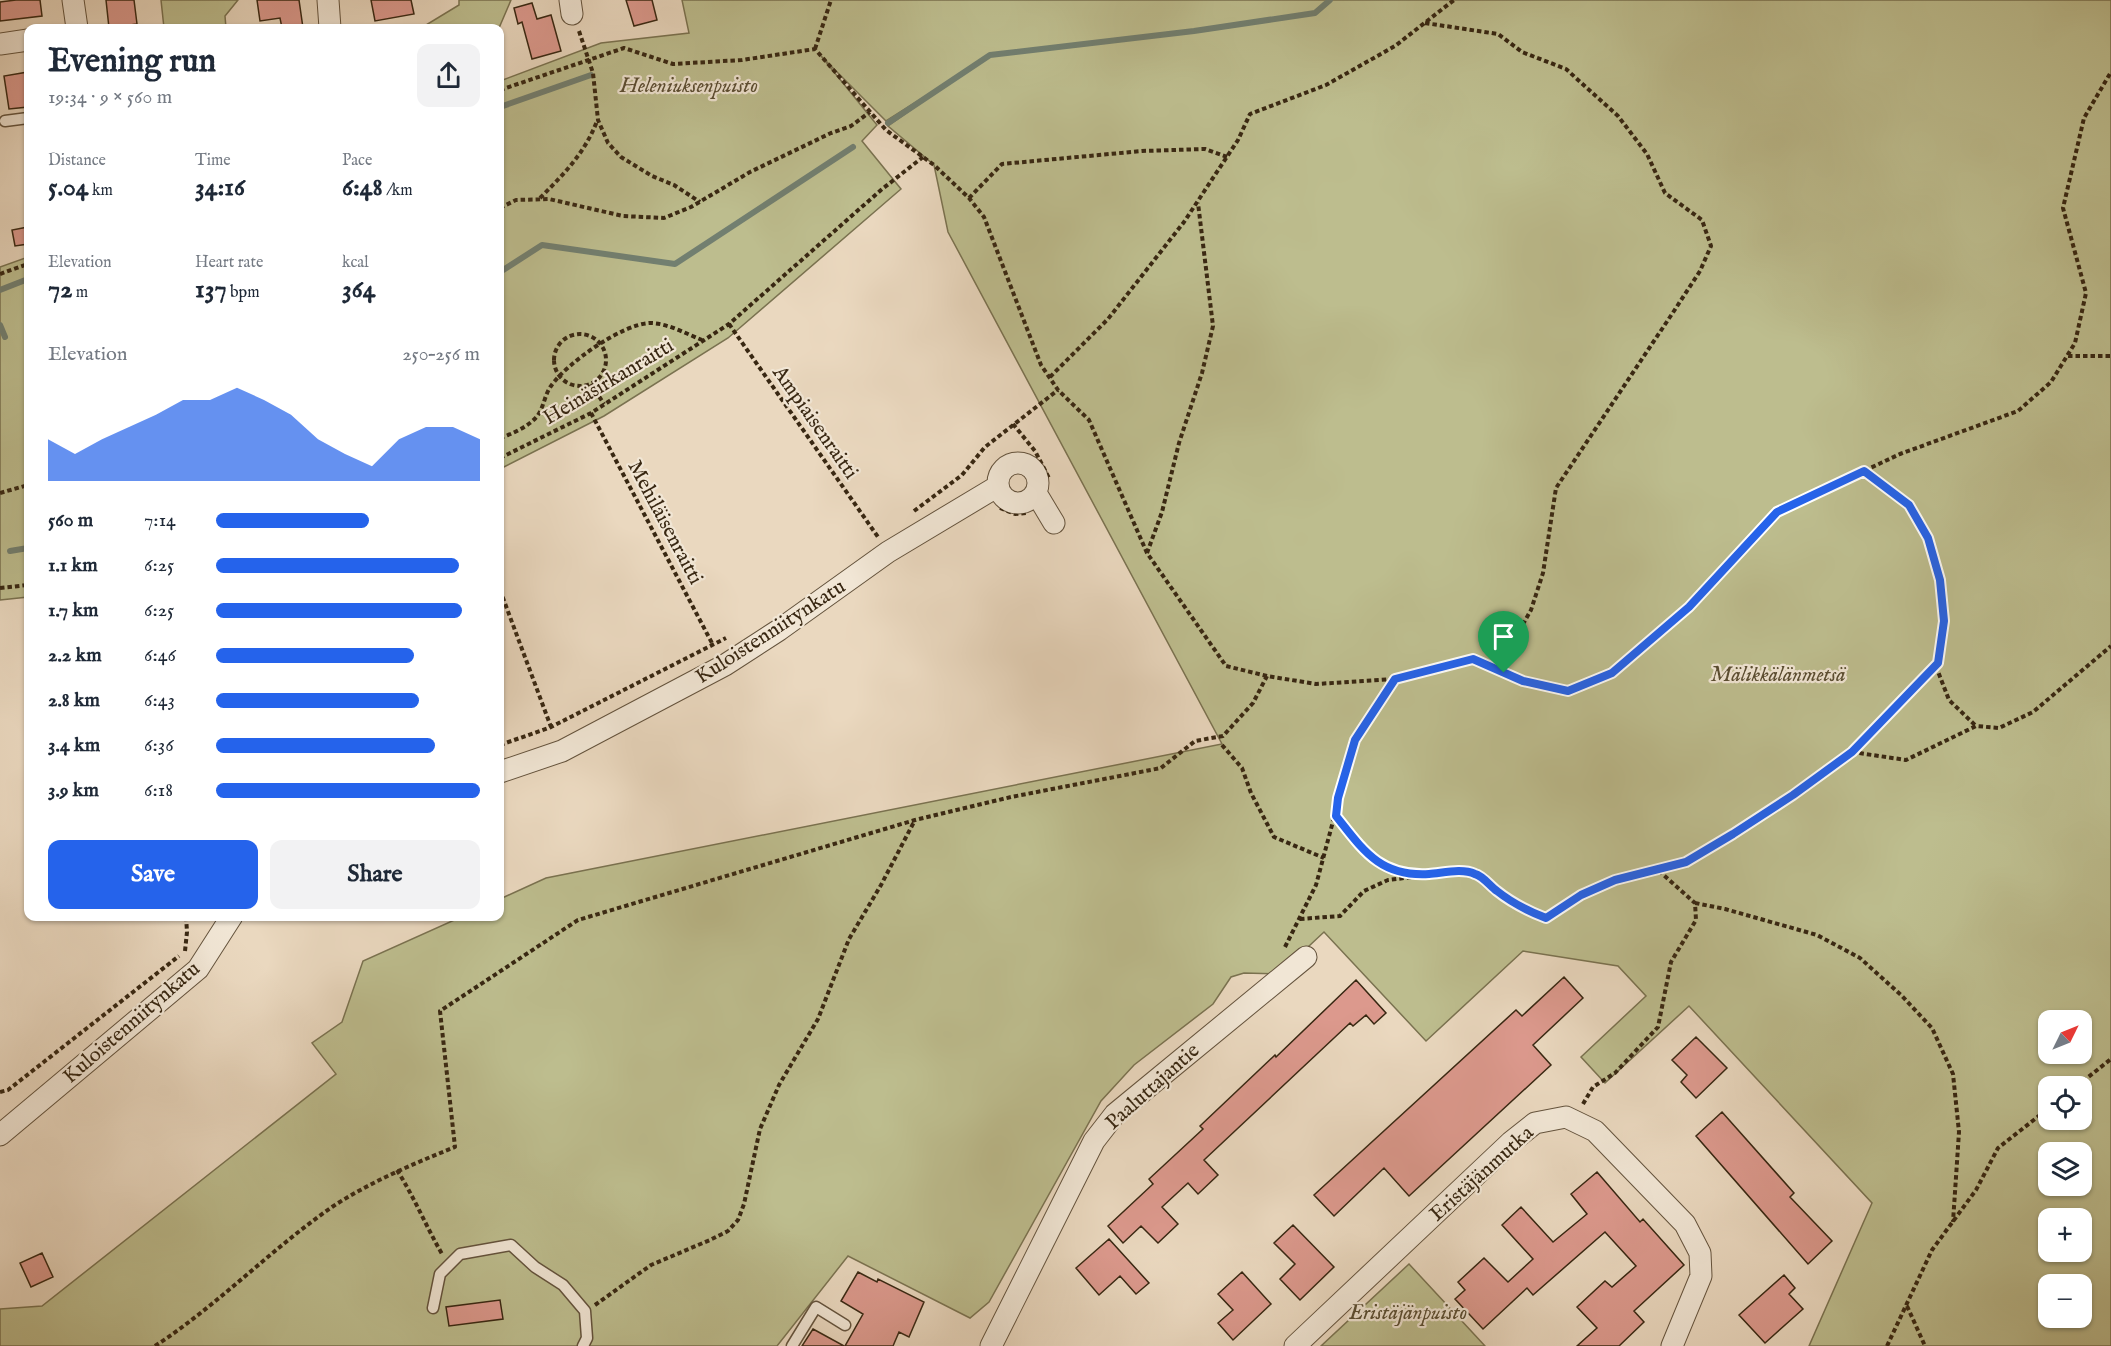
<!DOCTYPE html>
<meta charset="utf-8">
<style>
:root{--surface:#fff;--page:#f2f2f3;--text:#1f2937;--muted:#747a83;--accent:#2563eb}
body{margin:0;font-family:"IM FELL English",serif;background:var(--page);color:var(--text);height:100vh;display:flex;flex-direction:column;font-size:22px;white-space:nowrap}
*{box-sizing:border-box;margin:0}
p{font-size:20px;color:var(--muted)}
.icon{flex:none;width:33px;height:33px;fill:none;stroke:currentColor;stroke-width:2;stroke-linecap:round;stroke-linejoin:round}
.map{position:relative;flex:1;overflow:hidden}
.sheet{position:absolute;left:24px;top:24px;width:480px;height:897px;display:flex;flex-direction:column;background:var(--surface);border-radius:12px;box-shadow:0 2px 4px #0004}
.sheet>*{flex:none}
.needle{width:39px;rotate:47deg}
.controls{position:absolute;left:2038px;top:1010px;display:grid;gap:12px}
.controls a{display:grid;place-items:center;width:54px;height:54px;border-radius:12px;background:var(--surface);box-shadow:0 2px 4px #0004;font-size:30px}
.pin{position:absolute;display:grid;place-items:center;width:51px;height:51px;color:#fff;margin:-62px -26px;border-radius:50% 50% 50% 0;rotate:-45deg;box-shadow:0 0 6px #0007}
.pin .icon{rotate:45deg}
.round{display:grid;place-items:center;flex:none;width:63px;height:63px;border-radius:12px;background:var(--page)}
.head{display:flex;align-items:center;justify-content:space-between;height:102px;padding:0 24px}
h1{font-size:33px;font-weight:800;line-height:45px}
.figures{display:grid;grid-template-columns:repeat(3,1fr);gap:9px;height:102px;padding:6px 24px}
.figures div{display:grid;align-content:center}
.figures b{font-size:26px;font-weight:800}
.figures small{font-size:16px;font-weight:400}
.figures p{font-size:16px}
.chart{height:168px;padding:12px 24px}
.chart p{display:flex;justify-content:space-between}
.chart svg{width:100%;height:108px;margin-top:6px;fill:var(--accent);opacity:.7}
.action{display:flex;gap:12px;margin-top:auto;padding:12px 24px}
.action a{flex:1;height:69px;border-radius:12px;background:var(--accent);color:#fff;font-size:24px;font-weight:800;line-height:69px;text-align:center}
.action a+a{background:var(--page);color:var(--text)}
ul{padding:0 24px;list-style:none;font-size:20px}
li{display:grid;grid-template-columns:96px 72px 1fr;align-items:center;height:45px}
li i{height:15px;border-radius:8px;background:var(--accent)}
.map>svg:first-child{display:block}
.green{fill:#bdbd8e;stroke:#7a7250;stroke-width:1.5;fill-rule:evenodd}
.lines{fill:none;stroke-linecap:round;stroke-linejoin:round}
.stream{stroke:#727f70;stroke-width:6}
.building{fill:#dc998d;stroke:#382712;stroke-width:1.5}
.service-casing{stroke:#64533d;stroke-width:13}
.minor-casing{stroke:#64533d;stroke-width:23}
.path{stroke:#382712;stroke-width:4;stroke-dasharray:4.5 3;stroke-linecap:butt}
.service{stroke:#f1e6d5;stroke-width:10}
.minor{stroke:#f1e6d5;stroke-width:21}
.route-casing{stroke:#fff;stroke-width:12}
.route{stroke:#2563eb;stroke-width:8}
.labels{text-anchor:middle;stroke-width:4.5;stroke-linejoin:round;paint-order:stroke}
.park-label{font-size:21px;font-style:italic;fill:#594c31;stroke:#f1e6d5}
.street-label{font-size:21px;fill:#382712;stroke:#f1e6d5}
</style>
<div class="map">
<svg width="2111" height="1346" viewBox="0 0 2111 1346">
<rect width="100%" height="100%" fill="#ead8bf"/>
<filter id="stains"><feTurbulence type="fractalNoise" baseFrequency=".00333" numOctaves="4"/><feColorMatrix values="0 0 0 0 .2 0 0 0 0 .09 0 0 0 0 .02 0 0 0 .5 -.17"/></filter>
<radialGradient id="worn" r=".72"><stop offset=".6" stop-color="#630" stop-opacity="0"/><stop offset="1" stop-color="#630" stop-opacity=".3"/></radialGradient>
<path class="green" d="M 161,0 L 238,0 L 225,16 L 226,28 L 164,28 Z
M 459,0 L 511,0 L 499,28 L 421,28 L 459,5 Z
M 682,0 L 2111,0 L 2111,1346 L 1809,1346 L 1872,1203 L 1689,1006 L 1605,1083 L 1581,1057 L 1646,996 L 1618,966 L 1523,951 L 1426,1041 L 1324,932 L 1279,974 L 1244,973 L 1231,977 L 1213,1004 L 1134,1065 L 1101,1101 L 989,1302 L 970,1318 L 848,1256 L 777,1346 L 0,1346 L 0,1309 L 42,1306 L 336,1074 L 312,1043 L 342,1022 L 363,961 L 461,917 L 500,916 L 500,899 L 546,878 L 1222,744 L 948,232 L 934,165 L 888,126 L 972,67 L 886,121 L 821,56 L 877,125 L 862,141 L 901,189 L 728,338 L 604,416 L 500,469 L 500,81 L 601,43 L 689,33 ZM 2049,1020 L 2082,1020 L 2082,1053 L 2049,1053 ZM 2049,1086 L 2082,1086 L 2082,1119 L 2049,1119 ZM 2049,1152 L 2082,1152 L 2082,1185 L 2049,1185 ZM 2049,1218 L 2082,1218 L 2082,1251 L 2049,1251 ZM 2049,1284 L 2082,1284 L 2082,1317 L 2049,1317 Z
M 28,257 L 28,597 L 0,600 L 0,267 Z
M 1409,1264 L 1485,1346 L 1321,1346 Z"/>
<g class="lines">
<path class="stream" d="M 500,107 L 591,75
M 888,123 L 990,55 L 1194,31 L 1315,13 L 1330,0
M 500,272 L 542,245 L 675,264 L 853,147
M 0,290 L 28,279
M 0,325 L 5,337
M 10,551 L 28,548"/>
</g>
<path class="building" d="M 16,0 L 40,0 L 42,16 L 0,21 L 0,2 Z
M 106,0 L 134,0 L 137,24 L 109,28 Z
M 257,0 L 299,0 L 303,28 L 282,28 L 280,18 L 260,21 Z
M 371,0 L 411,0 L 414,14 L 375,21 Z
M 626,0 L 652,0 L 657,20 L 634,26 Z
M 532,3 L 537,19 L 551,15 L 561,51 L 532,59 L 522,22 L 518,24 L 514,8 Z
M 28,72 L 28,107 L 9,109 L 4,76 Z
M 28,227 L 28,244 L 15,246 L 12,230 Z
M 1564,977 L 1583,998 L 1533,1045 L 1551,1065 L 1409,1196 L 1384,1168 L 1334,1216 L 1314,1195 L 1516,1010 L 1522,1016 Z
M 1356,980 L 1386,1013 L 1374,1024 L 1366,1015 L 1353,1026 L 1350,1023 L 1204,1160 L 1218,1175 L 1198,1194 L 1188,1183 L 1162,1207 L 1178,1224 L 1158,1243 L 1141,1226 L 1123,1243 L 1108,1226 L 1153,1184 L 1149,1179 L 1203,1129 L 1200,1126 L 1275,1055 L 1276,1057 Z
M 1696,1037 L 1727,1068 L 1696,1098 L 1681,1082 L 1687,1075 L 1672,1060 Z
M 1722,1112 L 1794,1193 L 1790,1197 L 1832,1241 L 1808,1264 L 1696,1136 Z
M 1597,1172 L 1640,1222 L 1643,1219 L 1684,1265 L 1634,1311 L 1644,1322 L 1619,1346 L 1577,1346 L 1597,1328 L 1577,1307 L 1605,1281 L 1612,1287 L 1636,1266 L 1605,1232 L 1533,1295 L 1527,1288 L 1483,1329 L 1455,1299 L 1465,1290 L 1458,1282 L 1484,1258 L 1508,1282 L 1533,1259 L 1502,1225 L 1521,1207 L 1553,1242 L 1587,1214 L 1571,1194 Z
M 1293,1225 L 1334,1267 L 1300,1300 L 1280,1279 L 1295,1264 L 1274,1243 Z
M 1109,1239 L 1149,1283 L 1136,1294 L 1120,1276 L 1099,1295 L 1076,1268 Z
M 42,1253 L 53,1277 L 31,1287 L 20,1263 Z
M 858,1272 L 877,1282 L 878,1279 L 924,1302 L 909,1337 L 899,1332 L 893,1346 L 845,1346 L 863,1314 L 841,1301 Z
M 1242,1272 L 1271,1304 L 1233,1340 L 1218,1323 L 1233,1310 L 1218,1294 Z
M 1784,1275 L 1795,1288 L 1789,1294 L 1803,1309 L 1765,1343 L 1739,1315 Z
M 500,1300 L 503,1319 L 449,1326 L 446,1307 Z
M 813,1329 L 844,1346 L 802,1346 Z"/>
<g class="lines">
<g class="service-casing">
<path id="service" d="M 5,121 L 28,118
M 433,1308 L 440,1274 L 460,1254 L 511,1245 L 535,1267 L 563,1285 L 585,1311 L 587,1338 L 583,1346
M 792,1346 L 816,1307 L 845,1325"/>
</g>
<g class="minor-casing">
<path id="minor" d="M 73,0 L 77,28
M 328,0 L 330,28
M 570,0 L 572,14
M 0,44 L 28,40
M998 483a20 20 0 1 1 40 0a20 20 0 1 1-40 0Z
M 1036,493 L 1054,523
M 500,772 L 562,751 L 725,665 L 779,630 L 888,552 L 998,486
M 0,1135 L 198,969 L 232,916
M 991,1346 L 1094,1141 L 1115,1114 L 1306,957
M 1295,1346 L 1511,1142 L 1535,1123 L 1566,1117 L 1595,1131 L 1685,1224 L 1700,1253 L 1701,1276 L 1672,1346"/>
</g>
<path class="path" d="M 1425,23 L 1498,34 L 1522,52 L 1566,69 L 1618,116 L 1647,154 L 1665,193 L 1702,220 L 1711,246 L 1700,271 L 1674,311 L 1556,488 L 1543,573 L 1531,610 L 1514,640 L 1504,673
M 579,31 L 593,73 L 598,120 L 608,143 L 621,157 L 652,176 L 674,185 L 700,202
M 815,49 L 831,0
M 500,90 L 624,48 L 673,64 L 742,60 L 815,49 L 886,130 L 934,165 L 969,198 L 984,217 L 1041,365 L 1058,390 L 1089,420 L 1147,553 L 1226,666 L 1267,676 L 1316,684 L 1395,679 L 1473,659 L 1523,681 L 1568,691 L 1612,673 L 1689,607 L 1777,512 L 1900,454 L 2018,411 L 2051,382 L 2075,343 L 2086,293 L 2063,208 L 2084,118 L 2111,72
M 540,198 C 563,175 585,153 597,121
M 969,198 L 1002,164 L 1142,151 L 1205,149 L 1227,157
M 500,208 L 516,200 L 549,199 L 623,216 L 664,218 L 691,207 L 750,172 L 831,133 L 851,126 L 870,112
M 0,274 L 28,264
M 729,324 L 878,537
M554 360a26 26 0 1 1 52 0a26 26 0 1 1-52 0Z
M 2068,356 L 2111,356
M 1050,377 L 1108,319 L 1184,222 L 1238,140 L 1250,114 L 1326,85 L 1395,46 L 1454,0
M 591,384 L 604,404
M 591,413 L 713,645
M 1013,424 L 1035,451 L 1049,478
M 500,438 C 512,434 530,426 538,415 C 544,406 545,394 551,386 C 567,363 622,324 650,323 C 667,323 687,334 702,340
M 500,458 L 591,413 L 729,324 L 881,190 L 923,157
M 1864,471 L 1909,505 L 1928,538 L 1940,580 L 1944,621 L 1937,669 L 1949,700 L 1976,726
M 0,493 L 28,485
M 1000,508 L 1015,514 L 1027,513
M 914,511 L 962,475 L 985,447 L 1058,390
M 1147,553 L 1162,512 L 1179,443 L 1202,373 L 1213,326 L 1198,203
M 0,588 L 28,585
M 500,590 L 551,727
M 500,745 L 551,727 L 726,638
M 1222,745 L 1242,768 L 1251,793 L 1274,837 L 1324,858
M 1852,752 L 1906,760 L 1976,726 L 1999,728 L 2033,712 L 2111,646
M 1336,816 C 1364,851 1371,868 1419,873
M 1695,903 L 1725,909 L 1817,935 L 1860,958 L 1901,995 L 1932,1028 L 1953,1074 L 1959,1132 L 1953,1222
M 1300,919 L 1340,916 L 1364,891 L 1388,880 L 1455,872 L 1476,874 L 1498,893 L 1523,909 L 1546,918 L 1581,895 L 1615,880 L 1686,862 L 1733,834 L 1793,795 L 1852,752 L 1938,663
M 1285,947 L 1316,885 L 1355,739 L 1394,679
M 185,951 L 187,932 L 186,916
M 2077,1086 L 2111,1059
M 0,1092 L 8,1090 L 179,956
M 1583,1104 L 1593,1087 L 1615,1073 L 1658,1027 L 1671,962 L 1696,920 L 1695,903 L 1657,869
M 397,1170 C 414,1197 426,1226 442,1254
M 595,1305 L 651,1265 L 710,1240 L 728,1231 L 738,1220 L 744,1204 L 760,1129 L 779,1085 L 818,1019 L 849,939 L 881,885 L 915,820
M 1907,1306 L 1925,1346
M 155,1346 C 218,1305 270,1250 332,1207 C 370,1182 413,1164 455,1147 L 440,1011 L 578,920 L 915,820 L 1011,797 L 1161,768 L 1195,741 L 1223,736 L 1253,703 L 1267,676
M 1887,1346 L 1932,1250 L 1976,1190 L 1998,1148 L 2049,1108"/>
<use href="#service" class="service"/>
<use href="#minor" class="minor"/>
</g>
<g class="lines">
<g class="route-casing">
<path id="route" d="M 1864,471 L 1909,505 L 1928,538 L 1940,580 L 1944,621 L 1938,663 L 1852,752 L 1793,795 L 1733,834 L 1686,862 L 1615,880 L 1581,895 L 1546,918 C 1528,911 1512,903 1497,891 C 1490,886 1483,876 1475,874 C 1462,868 1443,873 1429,874 C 1380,877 1363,850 1336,816 L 1338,798 L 1355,740 L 1395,679 L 1473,659 L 1523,681 L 1568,691 L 1612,673 L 1689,607 L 1777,512 Z"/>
</g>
<use href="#route" class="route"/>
</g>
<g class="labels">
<g class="park-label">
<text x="689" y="92">Heleniuksenpuisto</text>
<text x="1778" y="681">Mälikkälänmetsä</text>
<text x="1408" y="1319">Eristäjänpuisto</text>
</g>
<g class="street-label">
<text transform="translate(608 381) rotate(-31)" y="7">Heinäsirkanraitti</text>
<text transform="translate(816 422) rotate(55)" y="7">Ampiaisenraitti</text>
<text transform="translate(666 522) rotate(62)" y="7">Mehiläisenraitti</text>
<text transform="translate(770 631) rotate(-33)" y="7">Kuloistenniitynkatu</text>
<text transform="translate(131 1022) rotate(-41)" y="7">Kuloistenniitynkatu</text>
<text transform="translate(1152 1086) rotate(-42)" y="7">Paaluttajantie</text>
<text transform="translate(1481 1173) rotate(-42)" y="7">Eristäjänmutka</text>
</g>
</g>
<rect width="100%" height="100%" filter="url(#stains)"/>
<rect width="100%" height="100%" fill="url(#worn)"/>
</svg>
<div class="controls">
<a><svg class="needle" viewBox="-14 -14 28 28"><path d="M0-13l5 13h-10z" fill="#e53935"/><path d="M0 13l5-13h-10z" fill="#747a83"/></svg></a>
<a><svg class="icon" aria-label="locate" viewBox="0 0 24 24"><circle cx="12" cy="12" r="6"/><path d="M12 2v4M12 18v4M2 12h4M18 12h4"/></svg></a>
<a><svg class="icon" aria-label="layers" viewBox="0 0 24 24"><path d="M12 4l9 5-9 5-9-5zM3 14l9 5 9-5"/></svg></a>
<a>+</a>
<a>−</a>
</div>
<div class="pin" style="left:1504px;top:673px;background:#1e9e55"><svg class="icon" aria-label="arrive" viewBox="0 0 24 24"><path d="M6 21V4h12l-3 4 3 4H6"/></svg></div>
<section class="sheet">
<div class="head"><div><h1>Evening run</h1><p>19:34 · 9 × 560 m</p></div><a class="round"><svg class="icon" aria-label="share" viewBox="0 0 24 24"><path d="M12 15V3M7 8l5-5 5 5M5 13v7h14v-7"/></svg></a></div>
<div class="figures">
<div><p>Distance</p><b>5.04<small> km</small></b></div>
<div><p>Time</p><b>34:16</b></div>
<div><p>Pace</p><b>6:48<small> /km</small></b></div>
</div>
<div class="figures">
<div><p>Elevation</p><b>72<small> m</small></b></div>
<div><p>Heart rate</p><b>137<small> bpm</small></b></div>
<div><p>kcal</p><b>364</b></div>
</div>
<div class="chart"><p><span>Elevation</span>250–256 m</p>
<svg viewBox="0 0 160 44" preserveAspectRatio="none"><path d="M0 44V27L10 33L20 27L30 22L40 17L50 11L60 11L70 6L80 11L90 17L100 27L110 33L120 38L130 27L140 22L150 22L160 27V44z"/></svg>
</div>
<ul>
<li><b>560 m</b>7:14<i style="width:58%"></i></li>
<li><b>1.1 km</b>6:25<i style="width:92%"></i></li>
<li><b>1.7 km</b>6:25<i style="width:93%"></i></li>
<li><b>2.2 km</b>6:46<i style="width:75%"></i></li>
<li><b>2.8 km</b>6:43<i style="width:77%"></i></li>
<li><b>3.4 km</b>6:36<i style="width:83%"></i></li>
<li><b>3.9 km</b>6:18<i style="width:100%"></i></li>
</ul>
<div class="action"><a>Save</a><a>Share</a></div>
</section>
</div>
